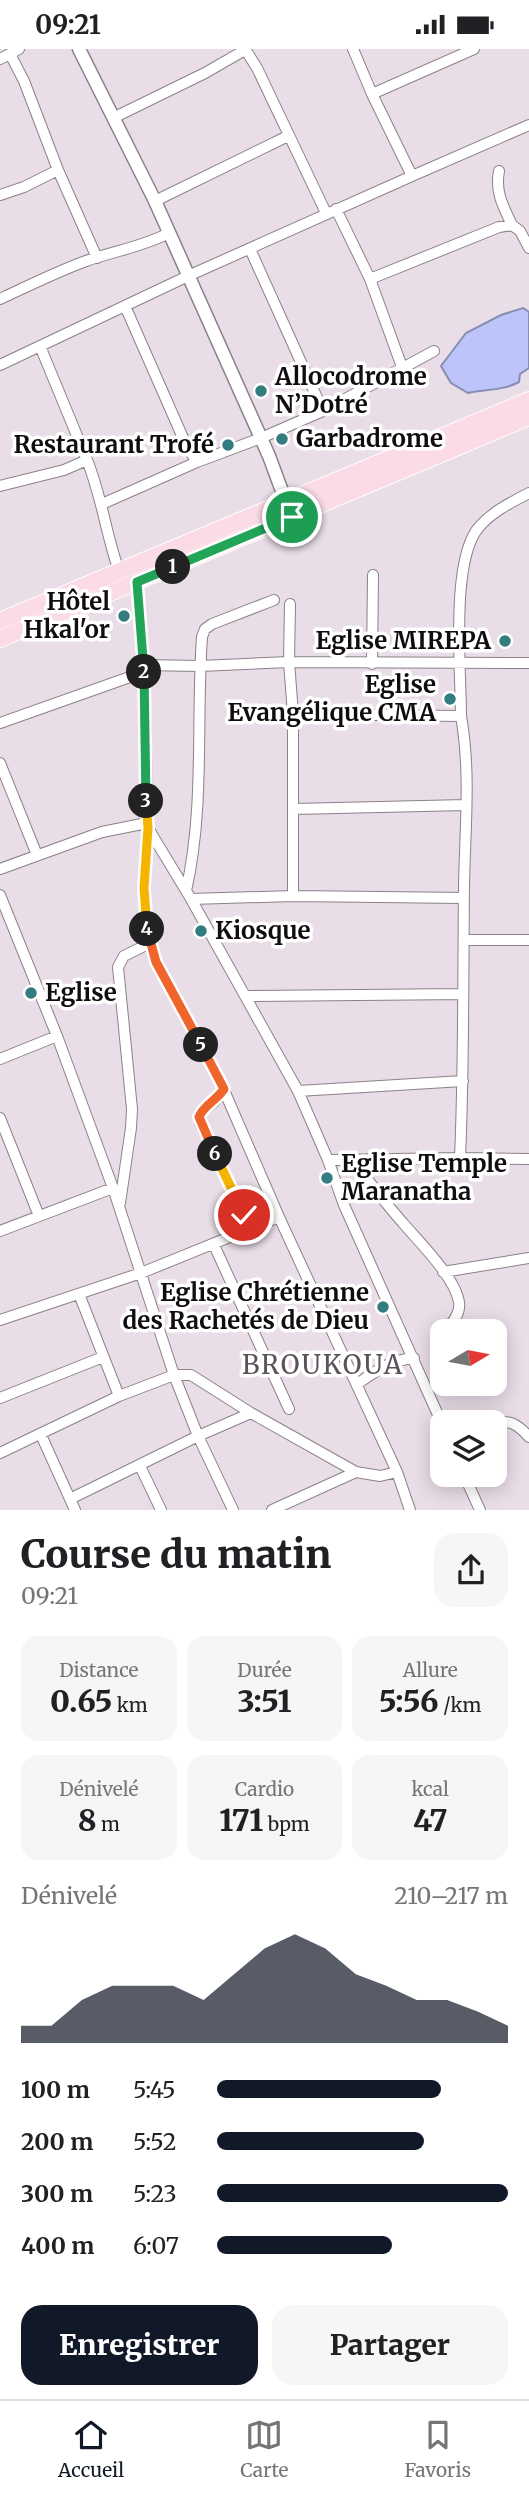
<!DOCTYPE html>
<html lang="fr">
<meta charset="utf-8">
<style>
:root{--surface:#fff;--page:#f6f6f6;--text:#202124;--muted:#757577;--line:#e0e0e0;--accent:#111827}
body{margin:0;font-family:Merriweather,serif;background:var(--page);color:var(--text);height:100vh;display:flex;flex-direction:column;font-size:26px;white-space:nowrap}
*{box-sizing:border-box;margin:0}
p{font-size:23px;color:var(--muted)}
.icon{flex:none;width:38px;height:38px;fill:none;stroke:currentColor;stroke-width:2;stroke-linecap:round;stroke-linejoin:round}
.map{position:relative;height:1461px;overflow:hidden}
.sheet{display:flex;flex-direction:column;background:var(--surface);flex:1}
.sheet>*{flex:none}
.needle{width:46px;rotate:80deg}
.tools{position:absolute;left:430px;top:1270px;display:grid;gap:14px}
.tools a{display:grid;place-items:center;width:77px;height:77px;border-radius:14px;background:var(--surface);box-shadow:0 4px 18px #0003;font-size:35px}
.pin{position:absolute;display:grid;place-items:center;width:60px;height:60px;color:#fff;margin:-30px;border:4px solid #fff;border-radius:50%;box-shadow:0 2px 7px #0007}
.km{position:absolute;width:35px;height:35px;margin:-18px;border-radius:50%;background:#222;color:#fff;font-size:19px;line-height:35px;text-align:center}
.round{display:grid;place-items:center;flex:none;width:74px;height:74px;border-radius:21px;background:var(--page)}
.summary{display:flex;align-items:center;justify-content:space-between;height:119px;padding:0 21px}
h1{font-size:38px;font-weight:800;line-height:52px}
.stats{display:grid;grid-template-columns:repeat(3,1fr);gap:10px;height:119px;padding:7px 21px}
.stats div{display:grid;align-content:center;border-radius:18px;background:var(--page);text-align:center}
.stats b{font-size:30px;font-weight:800}
.stats small{font-size:19px;font-weight:400}
.stats p{font-size:19px}
.chart{height:196px;padding:14px 21px}
.chart p{display:flex;justify-content:space-between}
.chart svg{width:100%;height:126px;margin-top:7px;fill:var(--accent);opacity:.7}
.action{display:flex;gap:14px;margin-top:auto;padding:14px 21px}
.action a{flex:1;height:80px;border-radius:21px;background:var(--accent);color:#fff;font-size:28px;font-weight:800;line-height:80px;text-align:center}
.action a+a{background:var(--page);color:var(--text)}
ul{padding:0 21px;list-style:none;font-size:23px}
li{display:grid;grid-template-columns:112px 84px 1fr;align-items:center;height:52px}
li i{height:18px;border-radius:9px;background:var(--accent)}
.status{display:flex;justify-content:space-between;align-items:center;height:49px;padding:0 35px;background:var(--surface);direction:ltr}
.status svg{height:19px;fill:currentColor}
.tab-bar{display:flex;justify-content:space-around;align-items:center;height:98px;border-top:2px solid var(--line);background:var(--surface);font-size:19px;color:var(--muted)}
.tab-bar a{display:grid;justify-items:center;gap:4px}
.tab-bar .active{color:var(--accent)}
.map>svg:first-child{display:block}
.water{fill:#bcc4fa;stroke:#888db4;stroke-width:2}
.lines{fill:none;stroke-linecap:round;stroke-linejoin:round}
.minor-casing{stroke:#8c818a;stroke-width:12}
.tertiary-casing{stroke:#8c818a;stroke-width:15}
.primary-casing{stroke:#fff;stroke-width:18}
.minor{stroke:#fff;stroke-width:10}
.tertiary{stroke:#fff;stroke-width:12}
.primary{stroke:#fbdce6;stroke-width:16}
.split-1-casing{stroke:#fff;stroke-width:14}
.split-2-casing{stroke:#fff;stroke-width:14}
.split-3-casing{stroke:#fff;stroke-width:14}
.split-4-casing{stroke:#fff;stroke-width:14}
.split-5-casing{stroke:#fff;stroke-width:14}
.split-6-casing{stroke:#fff;stroke-width:14}
.split-7-casing{stroke:#fff;stroke-width:14}
.split-1{stroke:#22a559;stroke-width:9}
.split-2{stroke:#22a559;stroke-width:9}
.split-3{stroke:#22a559;stroke-width:9}
.split-4{stroke:#f5b400;stroke-width:9}
.split-5{stroke:#f0652b;stroke-width:9}
.split-6{stroke:#f0652b;stroke-width:9}
.split-7{stroke:#f5b400;stroke-width:9}
.poi-dot{fill:#337c7f;stroke:#fff;stroke-width:2.5}
.labels{text-anchor:middle;stroke-width:7;stroke-linejoin:round;paint-order:stroke}
.poi-label{font-size:24px;font-weight:bold;fill:#100c10;stroke:#fff;text-anchor:start}
.neighbourhood-label{font-size:26px;letter-spacing:2px;fill:#5b515a;stroke:#fff}
</style>
<div class="status"><b>09:21</b><svg viewBox="0 0 49 12"><path d="M0 12V9h3v3zM5 12V6h3v6zM10 12V3h3v9zM15 12V0h3v12zM26 1h20v11H26zM47 4h2v5h-2z"/></svg></div>
<div class="map">
<svg width="529" height="1461" viewBox="0 0 529 1461">
<rect width="100%" height="100%" fill="#e9dde7"/>
<path class="water" d="M 523,259 L 529,263 L 529,319 L 520,325 L 519,333 C 502,342 486,340 468,344 L 451,334 L 441,317 L 466,284 L 501,266 Z"/>
<g class="lines">
<g class="minor-casing">
<path id="minor" d="M 245,0 L 257,19 L 326,164
M 353,0 L 372,45 L 412,127 L 529,76
M 0,10 L 19,0
M 372,45 L 474,0
M 113,69 L 205,24 L 245,1
M 58,121 L 97,209
M 499,122 C 495,143 503,157 512,176
M 0,146 L 24,138 L 58,121 L 24,32 L 10,5
M 155,152 L 288,87
M 336,160 L 370,230 L 402,318
M 250,200 L 323,362
M 370,230 L 499,178 L 512,176 L 520,182 L 529,199
M 0,250 C 28,237 56,223 86,212 C 114,202 142,198 169,184
M 125,257 L 187,398 L 197,413 L 261,389 L 323,362 L 434,302
M 40,297 L 87,411
M 0,316 L 188,227 L 412,127
M 0,437 L 64,421 L 87,411 C 102,448 106,486 119,522
M 102,455 L 197,413
M 137,533 L 144,623 L 148,779 L 144,839 L 149,891 L 156,913 L 220,1032 L 279,1168 L 397,1423 L 410,1461
M 290,555 L 289,613 L 293,665 L 293,847
M 372,615 L 373,526
M 143,616 L 200,617 L 289,613 L 529,614
M 293,665 L 461,667 C 471,724 465,779 464,837 C 463,927 464,1018 460,1109
M 461,667 C 461,623 450,508 480,477 C 493,462 512,453 529,444
M 0,674 L 144,623
M 0,714 L 37,806
M 293,760 L 466,756
M 148,779 L 191,850 L 298,1042 L 328,1111 L 344,1156 L 443,1377
M 0,820 L 102,783 L 147,774
M 186,842 C 205,758 196,673 202,588 L 205,580 L 212,575 L 274,551
M 0,846 L 57,987 L 113,1139 L 174,1326 L 198,1387 L 233,1461
M 191,850 L 293,847 L 464,849
M 464,891 L 529,891
M 245,947 L 463,945
M 0,1010 L 57,987
M 224,1040 L 215,1052 L 200,1064 L 200,1073 L 250,1180
M 298,1042 L 463,1032
M 0,1069 L 39,1167
M 328,1111 L 460,1109 L 529,1110
M 352,1111 C 369,1132 385,1154 403,1174 C 419,1193 455,1228 459,1253 C 461,1267 450,1276 441,1285
M 120,1154 L 131,1079 L 132,1060 L 118,918 L 124,907 L 150,894
M 0,1182 L 113,1139
M 214,1196 L 289,1360
M 443,1223 L 529,1209
M 79,1245 L 119,1347
M 0,1271 L 141,1224 L 279,1168
M 357,1335 C 376,1322 390,1311 414,1309
M 0,1349 L 103,1308
M 495,1374 C 511,1370 519,1377 529,1388
M 41,1386 L 75,1461
M 0,1404 L 119,1347 L 174,1326 L 191,1326 L 251,1364 L 356,1423 L 380,1427 L 397,1423
M 140,1417 L 161,1461
M 464,1426 L 480,1461
M 70,1450 L 198,1387 L 251,1364
M 272,1461 L 356,1423"/>
</g>
<g class="tertiary-casing">
<path id="tertiary" d="M 79,0 L 155,152 L 269,407 L 286,453"/>
</g>
<g class="primary-casing">
<path id="primary" d="M 0,572 L 529,351
M 0,590 L 529,368"/>
</g>
<use href="#minor" class="minor"/>
<use href="#tertiary" class="tertiary"/>
<use href="#primary" class="primary"/>
</g>
<g class="lines">
<g class="split-1-casing">
<path id="split-1" d="M 173,518 L 292,468"/>
</g>
<g class="split-2-casing">
<path id="split-2" d="M 144,623 L 137,533 L 173,518"/>
</g>
<g class="split-3-casing">
<path id="split-3" d="M 144,623 L 146,752"/>
</g>
<g class="split-4-casing">
<path id="split-4" d="M 146,752 L 148,779 L 144,839 L 147,880"/>
</g>
<g class="split-5-casing">
<path id="split-5" d="M 147,880 L 156,913 L 201,996"/>
</g>
<g class="split-6-casing">
<path id="split-6" d="M 201,996 L 224,1040 C 217,1051 203,1057 199,1068 L 215,1105"/>
</g>
<g class="split-7-casing">
<path id="split-7" d="M 215,1105 L 244,1166"/>
</g>
<use href="#split-1" class="split-1"/>
<use href="#split-2" class="split-2"/>
<use href="#split-3" class="split-3"/>
<use href="#split-4" class="split-4"/>
<use href="#split-5" class="split-5"/>
<use href="#split-6" class="split-6"/>
<use href="#split-7" class="split-7"/>
</g>
<g class="poi-dot">
<circle cx="261" cy="342" r="7"/>
<circle cx="282" cy="390" r="7"/>
<circle cx="228" cy="396" r="7"/>
<circle cx="124" cy="567" r="7"/>
<circle cx="505" cy="592" r="7"/>
<circle cx="450" cy="650" r="7"/>
<circle cx="201" cy="882" r="7"/>
<circle cx="31" cy="944" r="7"/>
<circle cx="327" cy="1129" r="7"/>
<circle cx="383" cy="1258" r="7"/>
</g>
<g class="labels">
<g class="poi-label">
<text x="275" y="336">Allocodrome<tspan x="275" dy="28">N’Dotré</tspan></text>
<text x="296" y="398">Garbadrome</text>
<text x="214" y="404" text-anchor="end">Restaurant Trofé</text>
<text x="110" y="561" text-anchor="end">Hôtel<tspan x="110" dy="28">Hkal'or</tspan></text>
<text x="491" y="600" text-anchor="end">Eglise MIREPA</text>
<text x="436" y="644" text-anchor="end">Eglise<tspan x="436" dy="28">Evangélique CMA</tspan></text>
<text x="215" y="890">Kiosque</text>
<text x="45" y="952">Eglise</text>
<text x="341" y="1123">Eglise Temple<tspan x="341" dy="28">Maranatha</tspan></text>
<text x="369" y="1252" text-anchor="end">Eglise Chrétienne<tspan x="369" dy="28">des Rachetés de Dieu</tspan></text>
</g>
<g class="neighbourhood-label">
<text x="323" y="1325">BROUKOUA</text>
</g>
</g>
</svg>
<div class="tools">
<a><svg class="needle" viewBox="-14 -14 28 28"><path d="M0-13l5 13h-10z" fill="#e53935"/><path d="M0 13l5-13h-10z" fill="#757577"/></svg></a>
<a><svg class="icon" aria-label="layers" viewBox="0 0 24 24"><path d="M12 4l9 5-9 5-9-5zM3 14l9 5 9-5"/></svg></a>
</div>
<div class="pin" style="left:292px;top:468px;background:#1e9e55"><svg class="icon" aria-label="arrive" viewBox="0 0 24 24"><path d="M6 21V4h12l-3 4 3 4H6"/></svg></div>
<div class="pin" style="left:244px;top:1166px;background:#d93025"><svg class="icon" aria-label="check" viewBox="0 0 24 24"><path d="M5 12l5 5 9-10"/></svg></div>
<b class="km" style="left:173px;top:518px">1</b>
<b class="km" style="left:144px;top:623px">2</b>
<b class="km" style="left:146px;top:752px">3</b>
<b class="km" style="left:147px;top:880px">4</b>
<b class="km" style="left:201px;top:996px">5</b>
<b class="km" style="left:215px;top:1105px">6</b>
</div>
<section class="sheet">
<div class="summary"><div><h1>Course du matin</h1><p>09:21</p></div><a class="round"><svg class="icon" aria-label="share" viewBox="0 0 24 24"><path d="M12 15V3M7 8l5-5 5 5M5 13v7h14v-7"/></svg></a></div>
<div class="stats">
<div><p>Distance</p><b>0.65<small> km</small></b></div>
<div><p>Durée</p><b>3:51</b></div>
<div><p>Allure</p><b>5:56<small> /km</small></b></div>
</div>
<div class="stats">
<div><p>Dénivelé</p><b>8<small> m</small></b></div>
<div><p>Cardio</p><b>171<small> bpm</small></b></div>
<div><p>kcal</p><b>47</b></div>
</div>
<div class="chart"><p><span>Dénivelé</span>210–217 m</p>
<svg viewBox="0 0 160 44" preserveAspectRatio="none"><path d="M0 44V38L10 38L20 29L30 24L40 24L50 24L60 29L70 20L80 11L90 6L100 11L110 20L120 24L130 29L140 29L150 33L160 38V44z"/></svg>
</div>
<ul>
<li><b>100 m</b>5:45<i style="width:77%"></i></li>
<li><b>200 m</b>5:52<i style="width:71%"></i></li>
<li><b>300 m</b>5:23<i style="width:100%"></i></li>
<li><b>400 m</b>6:07<i style="width:60%"></i></li>
</ul>
<div class="action"><a>Enregistrer</a><a>Partager</a></div>
</section>
<nav class="tab-bar">
<a class="active"><svg class="icon" aria-label="home" viewBox="0 0 24 24"><path d="M3 11l9-7 9 7M6 9v11h12V9"/></svg>Accueil</a>
<a><svg class="icon" aria-label="map" viewBox="0 0 24 24"><path d="M3 6l6-2 6 2 6-2v14l-6 2-6-2-6 2zM9 4v14M15 6v14"/></svg>Carte</a>
<a><svg class="icon" aria-label="saved" viewBox="0 0 24 24"><path d="M7 4h10v16l-5-4-5 4z"/></svg>Favoris</a>
</nav>
